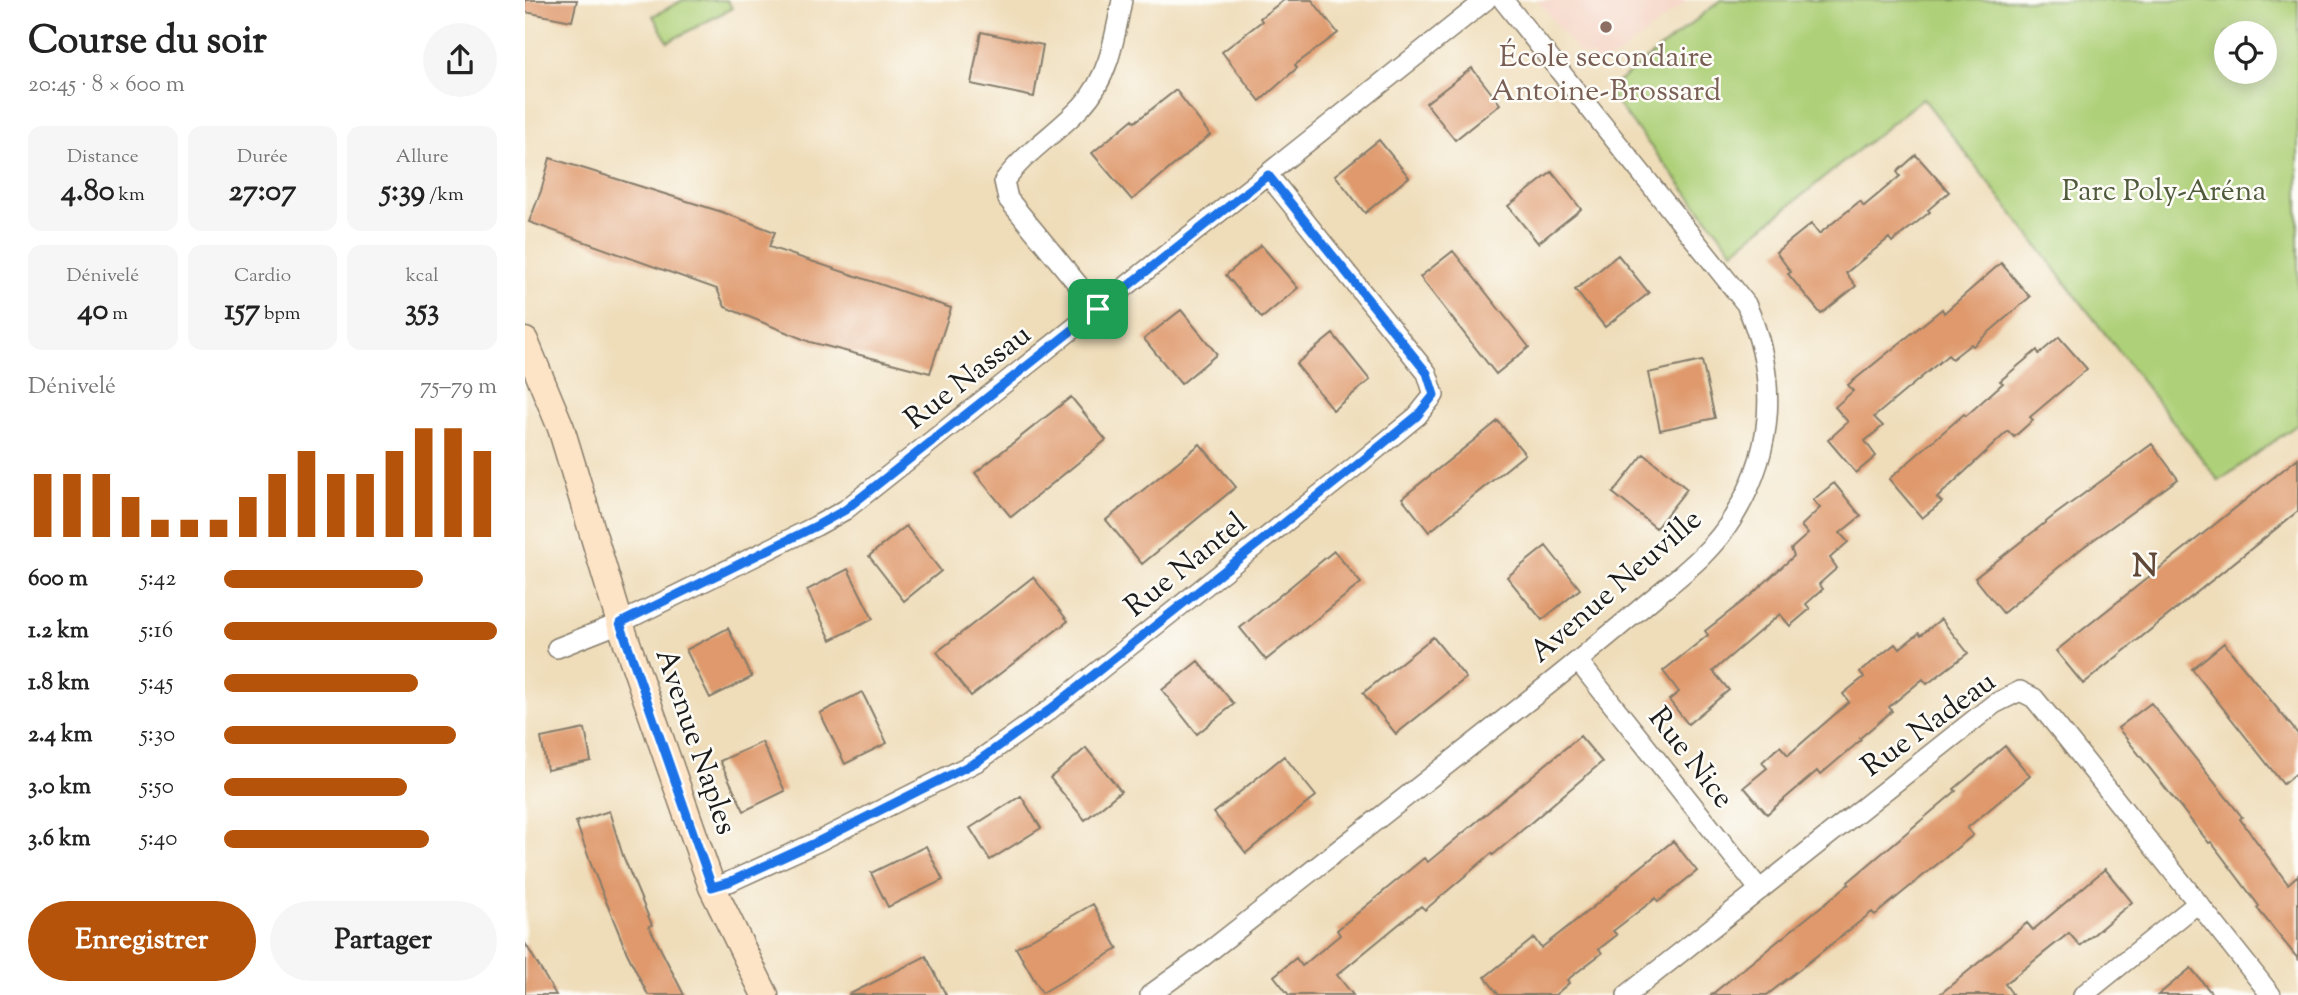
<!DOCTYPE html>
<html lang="fr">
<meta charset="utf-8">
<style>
:root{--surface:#fff;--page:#f6f6f6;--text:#222;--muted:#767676;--accent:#b45309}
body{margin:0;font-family:"Sorts Mill Goudy",serif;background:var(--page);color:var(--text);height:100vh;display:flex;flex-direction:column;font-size:26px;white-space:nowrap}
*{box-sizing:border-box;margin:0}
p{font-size:23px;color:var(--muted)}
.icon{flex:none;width:38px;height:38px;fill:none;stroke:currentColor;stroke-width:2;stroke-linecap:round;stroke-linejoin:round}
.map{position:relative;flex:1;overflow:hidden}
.details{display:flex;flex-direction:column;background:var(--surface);width:525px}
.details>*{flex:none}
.buttons{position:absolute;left:1689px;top:21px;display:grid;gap:14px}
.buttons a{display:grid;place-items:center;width:63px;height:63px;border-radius:50%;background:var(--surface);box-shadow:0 4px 18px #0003;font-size:35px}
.pin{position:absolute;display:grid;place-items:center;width:60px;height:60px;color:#fff;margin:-30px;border-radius:14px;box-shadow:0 4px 10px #0006}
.round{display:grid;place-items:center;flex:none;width:74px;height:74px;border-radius:37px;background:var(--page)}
.summary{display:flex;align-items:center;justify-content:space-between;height:119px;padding:0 28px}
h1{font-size:38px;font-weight:800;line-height:52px}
.figures{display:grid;grid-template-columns:repeat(3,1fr);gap:10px;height:119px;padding:7px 28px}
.figures div{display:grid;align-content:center;border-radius:14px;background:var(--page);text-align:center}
.figures b{font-size:30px;font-weight:800}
.figures small{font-size:19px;font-weight:400}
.figures p{font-size:19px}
.chart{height:196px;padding:14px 28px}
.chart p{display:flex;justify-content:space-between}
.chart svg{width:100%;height:126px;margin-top:7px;stroke:var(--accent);stroke-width:6}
.cta{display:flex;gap:14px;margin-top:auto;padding:14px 28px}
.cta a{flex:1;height:80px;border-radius:42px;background:var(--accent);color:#fff;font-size:28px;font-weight:800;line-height:80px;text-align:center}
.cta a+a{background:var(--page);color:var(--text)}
ul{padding:0 28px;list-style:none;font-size:23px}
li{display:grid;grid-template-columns:112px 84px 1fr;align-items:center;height:52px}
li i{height:18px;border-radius:9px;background:var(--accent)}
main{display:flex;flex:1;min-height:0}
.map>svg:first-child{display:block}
.built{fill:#f5d2c2}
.green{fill:#aed078;stroke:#65764a;stroke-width:2;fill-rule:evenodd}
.building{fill:#df996c}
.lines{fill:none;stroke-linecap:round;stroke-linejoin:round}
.street-casing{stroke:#867c6b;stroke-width:22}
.secondary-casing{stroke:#867c6b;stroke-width:29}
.street{stroke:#fff;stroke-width:19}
.secondary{stroke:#fee4c6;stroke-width:26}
.route-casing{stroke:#fff;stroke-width:14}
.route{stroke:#1a73e8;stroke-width:9}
.education-dot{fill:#8d6e63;stroke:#fdfcf7;stroke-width:2.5}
.labels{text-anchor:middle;stroke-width:5;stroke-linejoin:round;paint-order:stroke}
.education-label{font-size:30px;fill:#785e54;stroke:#fdfcf7}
.park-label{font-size:30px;fill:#4f5b3c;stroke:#fdfcf7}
.street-label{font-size:30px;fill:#1c1c1c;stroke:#fdfcf7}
.neighbourhood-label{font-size:32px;font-weight:bold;fill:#604838;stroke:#fdfcf7}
</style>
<main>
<section class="details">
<div class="summary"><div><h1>Course du soir</h1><p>20:45 · 8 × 600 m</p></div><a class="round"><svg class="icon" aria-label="share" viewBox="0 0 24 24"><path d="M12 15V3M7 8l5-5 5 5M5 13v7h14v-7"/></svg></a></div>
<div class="figures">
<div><p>Distance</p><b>4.80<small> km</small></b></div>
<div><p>Durée</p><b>27:07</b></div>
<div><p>Allure</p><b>5:39<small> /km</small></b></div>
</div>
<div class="figures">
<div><p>Dénivelé</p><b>40<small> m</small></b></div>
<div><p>Cardio</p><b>157<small> bpm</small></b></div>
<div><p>kcal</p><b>353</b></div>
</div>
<div class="chart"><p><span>Dénivelé</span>75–79 m</p>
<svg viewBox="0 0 160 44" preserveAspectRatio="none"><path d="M5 44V22M15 44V22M25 44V22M35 44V30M45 44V38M55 44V38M65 44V38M75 44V30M85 44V22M95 44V14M105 44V22M115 44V22M125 44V14M135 44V6M145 44V6M155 44V14"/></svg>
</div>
<ul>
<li><b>600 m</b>5:42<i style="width:73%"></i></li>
<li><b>1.2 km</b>5:16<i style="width:100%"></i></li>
<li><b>1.8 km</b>5:45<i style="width:71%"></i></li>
<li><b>2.4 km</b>5:30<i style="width:85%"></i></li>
<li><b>3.0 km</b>5:50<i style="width:67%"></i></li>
<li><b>3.6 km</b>5:40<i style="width:75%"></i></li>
</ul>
<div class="cta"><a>Enregistrer</a><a>Partager</a></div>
</section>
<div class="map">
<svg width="1773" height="995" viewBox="0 0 1773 995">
<rect width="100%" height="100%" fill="#fdfcf7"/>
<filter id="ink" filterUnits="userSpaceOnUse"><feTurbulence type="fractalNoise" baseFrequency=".0143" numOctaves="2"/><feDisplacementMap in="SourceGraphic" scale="14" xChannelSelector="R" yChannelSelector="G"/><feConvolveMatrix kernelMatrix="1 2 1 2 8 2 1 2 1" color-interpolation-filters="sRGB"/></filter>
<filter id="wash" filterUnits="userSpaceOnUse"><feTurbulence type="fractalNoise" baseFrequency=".00686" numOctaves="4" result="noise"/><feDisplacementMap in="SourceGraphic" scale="28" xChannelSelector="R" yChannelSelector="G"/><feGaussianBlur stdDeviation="1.57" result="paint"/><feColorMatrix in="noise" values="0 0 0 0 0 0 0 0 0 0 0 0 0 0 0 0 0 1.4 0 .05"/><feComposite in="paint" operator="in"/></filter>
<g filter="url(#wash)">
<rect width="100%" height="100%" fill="#efddba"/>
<path class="built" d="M 1012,0 L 1163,0 L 1094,55 L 1081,61 L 1070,62 L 1069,57 L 1055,54 Z"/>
<path class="green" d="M 158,0 L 202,0 L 207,8 L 143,42 L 128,16 Z
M 1196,0 L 1773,0 L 1773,424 L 1694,481 L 1398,98 L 1208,251 L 1082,91 ZM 1701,33 L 1740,33 L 1740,72 L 1701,72 Z"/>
<g id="blocks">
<path class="building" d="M 0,0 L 52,0 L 47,21 L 0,12 Z
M 759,0 L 787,0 L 813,33 L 770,65 L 772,68 L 735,101 L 697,52 L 737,21 L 735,18 Z
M 456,32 L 518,45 L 509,97 L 446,84 Z
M 947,68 L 975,104 L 930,140 L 901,103 Z
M 651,90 L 685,135 L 607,200 L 567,153 L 608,119 L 610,122 Z
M 854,140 L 884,177 L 840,213 L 810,175 Z
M 1391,155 L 1424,192 L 1403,210 L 1405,212 L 1367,242 L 1364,238 L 1321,273 L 1331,286 L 1296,314 L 1263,274 L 1266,272 L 1251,252 L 1286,224 L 1294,234 L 1335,201 L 1339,206 L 1375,176 L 1372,172 Z
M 25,158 L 197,212 L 250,232 L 244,247 L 426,308 L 405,373 L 285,342 L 200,307 L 192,289 L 4,222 L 16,191 Z
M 1027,172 L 1056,209 L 1013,243 L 983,206 Z
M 736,245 L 773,288 L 737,318 L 701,275 Z
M 928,251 L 1004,347 L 971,374 L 895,277 Z
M 1093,255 L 1124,293 L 1080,327 L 1050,290 Z
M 1476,263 L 1505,297 L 1448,346 L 1446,344 L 1427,359 L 1423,355 L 1349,417 L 1358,426 L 1340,441 L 1351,456 L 1331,473 L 1303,440 L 1323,422 L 1310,407 L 1328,391 L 1323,385 L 1417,309 L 1419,313 Z
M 656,310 L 692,354 L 656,384 L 619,339 Z
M 808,334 L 845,380 L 808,410 L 771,364 Z
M 1534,337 L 1562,369 L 1505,417 L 1508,420 L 1489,437 L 1483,431 L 1412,498 L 1417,502 L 1397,518 L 1364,479 L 1439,414 L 1441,416 L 1478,383 L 1475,381 L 1512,350 L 1514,354 Z
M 1177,361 L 1190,418 L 1135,430 L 1123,373 Z
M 546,397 L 581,440 L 486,517 L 450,473 Z
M 973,421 L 1000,454 L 904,532 L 877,498 Z
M 675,444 L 711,487 L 617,564 L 581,520 Z
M 1627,444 L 1653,479 L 1557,548 L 1478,613 L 1450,578 L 1531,514 Z
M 1119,454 L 1162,489 L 1131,528 L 1088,493 Z
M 1773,458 L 1773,511 L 1558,684 L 1531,651 Z
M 1309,483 L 1336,516 L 1315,533 L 1323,542 L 1305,558 L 1312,568 L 1294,584 L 1298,589 L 1281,604 L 1285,609 L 1265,626 L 1255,614 L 1188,671 L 1204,690 L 1163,724 L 1144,700 L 1154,692 L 1138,671 L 1183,635 L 1180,631 L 1226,595 L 1269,556 L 1266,549 L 1283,534 L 1276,526 L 1295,508 L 1288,500 Z
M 381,526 L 416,571 L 379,601 L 344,556 Z
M 1021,546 L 1055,589 L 1017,620 L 982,577 Z
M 809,551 L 836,583 L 741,660 L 715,628 Z
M 323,569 L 348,619 L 306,640 L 282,590 Z
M 508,577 L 543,621 L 446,696 L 412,652 Z
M 1416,619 L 1443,653 L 1402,684 L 1398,679 L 1364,707 L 1367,711 L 1335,738 L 1336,740 L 1295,775 L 1292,771 L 1242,814 L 1219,787 L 1242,768 L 1237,762 L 1255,746 L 1263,755 L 1324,702 L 1318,694 L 1339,677 L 1335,672 L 1370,644 L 1374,649 L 1394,633 L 1396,635 Z
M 203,628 L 227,677 L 185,698 L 161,650 Z
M 908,637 L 941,678 L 871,734 L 838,693 Z
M 1699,643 L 1773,734 L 1773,772 L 1758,784 L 1667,669 Z
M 673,661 L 709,704 L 672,734 L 637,690 Z
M 337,692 L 362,743 L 320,764 L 295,713 Z
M 1626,703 L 1717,817 L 1715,819 L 1763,884 L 1773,875 L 1773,959 L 1732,908 L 1734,906 L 1686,842 L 1684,843 L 1593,728 Z
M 60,729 L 66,761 L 22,770 L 16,738 Z
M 1055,736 L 1077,762 L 968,855 L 967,853 L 900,910 L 896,906 L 812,975 L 828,995 L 764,995 L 749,976 L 771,958 L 777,966 L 815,935 L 812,930 L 859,891 L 899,858 L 903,862 Z
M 237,742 L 260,791 L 219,811 L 195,761 Z
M 1480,746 L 1505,776 L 1442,828 L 1448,835 L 1350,915 L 1347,912 L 1242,995 L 1186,995 L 1324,884 L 1323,882 L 1431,791 L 1429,789 Z
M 561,748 L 596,791 L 560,820 L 525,778 Z
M 759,756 L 791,796 L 721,853 L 689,813 Z
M 496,796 L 516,828 L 465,860 L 445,828 Z
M 84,811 L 98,856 L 127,925 L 124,926 L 159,995 L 123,995 L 102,953 L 67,867 L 51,822 Z
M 1148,841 L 1172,871 L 1133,902 L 1131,898 L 1088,931 L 1092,935 L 1074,949 L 1077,953 L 1042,980 L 1044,983 L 1030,995 L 974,995 L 960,977 L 1009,938 L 1016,948 L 1092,888 L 1091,887 Z
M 401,846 L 418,880 L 363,907 L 346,873 Z
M 1580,869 L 1607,902 L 1555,946 L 1544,933 L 1480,984 L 1488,995 L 1414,995 L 1502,923 L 1508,930 Z
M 568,904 L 593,949 L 517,993 L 491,948 Z
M 0,943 L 31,995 L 0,995 Z
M 401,956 L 421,995 L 323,995 Z
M 1666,968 L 1688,995 L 1633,995 Z"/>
</g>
</g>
<g filter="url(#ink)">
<use href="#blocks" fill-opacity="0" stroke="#867c6b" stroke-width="2"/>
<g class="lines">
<g class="street-casing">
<path id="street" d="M 573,309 L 483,199 L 479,181 C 501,151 532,133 557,106 C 584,78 590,36 597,0
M 32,648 L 95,623 L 291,526 L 320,510 L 961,0
M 1053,661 L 1235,890
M 187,887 L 204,882 L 294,841 L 453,761 L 523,711 L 832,465 L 892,416 L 909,395 L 902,373 L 743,175
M 625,995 L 676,958 C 787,871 897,783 1009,696 C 1046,667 1083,636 1120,605 C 1152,578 1187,553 1209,516 C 1250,448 1253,376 1221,304 L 978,0
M 1102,995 L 1469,704 L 1495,691 L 1509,698 L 1541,737 L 1746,995
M 1558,995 L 1673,903"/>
</g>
<g class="secondary-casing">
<path id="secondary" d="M 0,341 L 36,428 L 95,623 L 187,887 L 240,995"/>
</g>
<use href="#street" class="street"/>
<use href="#secondary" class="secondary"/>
</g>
</g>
<g class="lines" filter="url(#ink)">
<g class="route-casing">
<path id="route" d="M 743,175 L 902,373 L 909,395 L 892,416 L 832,465 L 523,711 L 453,761 L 294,841 L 204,882 L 187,887 L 95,623 L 291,526 L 320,510 Z"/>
</g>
<use href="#route" class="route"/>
</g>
<circle class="education-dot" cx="1081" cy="27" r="7"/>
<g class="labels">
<g class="education-label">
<text x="1081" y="66">École secondaire<tspan x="1081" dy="34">Antoine-Brossard</tspan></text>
</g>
<g class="park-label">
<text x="1639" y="200">Parc Poly-Aréna</text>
</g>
<g class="street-label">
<text transform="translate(442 376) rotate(-38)" y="10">Rue Nassau</text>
<text transform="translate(660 564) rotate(-39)" y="10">Rue Nantel</text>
<text transform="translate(1090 585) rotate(-41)" y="10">Avenue Neuville</text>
<text transform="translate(1403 723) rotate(-36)" y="10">Rue Nadeau</text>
<text transform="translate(172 741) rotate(71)" y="10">Avenue Naples</text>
<text transform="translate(1167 757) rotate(52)" y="10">Rue Nice</text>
</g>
<g class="neighbourhood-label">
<text x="1620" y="576">N</text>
</g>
</g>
</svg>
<div class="buttons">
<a><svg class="icon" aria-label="locate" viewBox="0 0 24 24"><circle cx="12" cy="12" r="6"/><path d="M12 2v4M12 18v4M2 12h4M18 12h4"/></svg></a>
</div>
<div class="pin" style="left:573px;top:309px;background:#1e9e55"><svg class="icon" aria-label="arrive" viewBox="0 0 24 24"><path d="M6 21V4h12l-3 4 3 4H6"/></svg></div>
</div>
</main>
